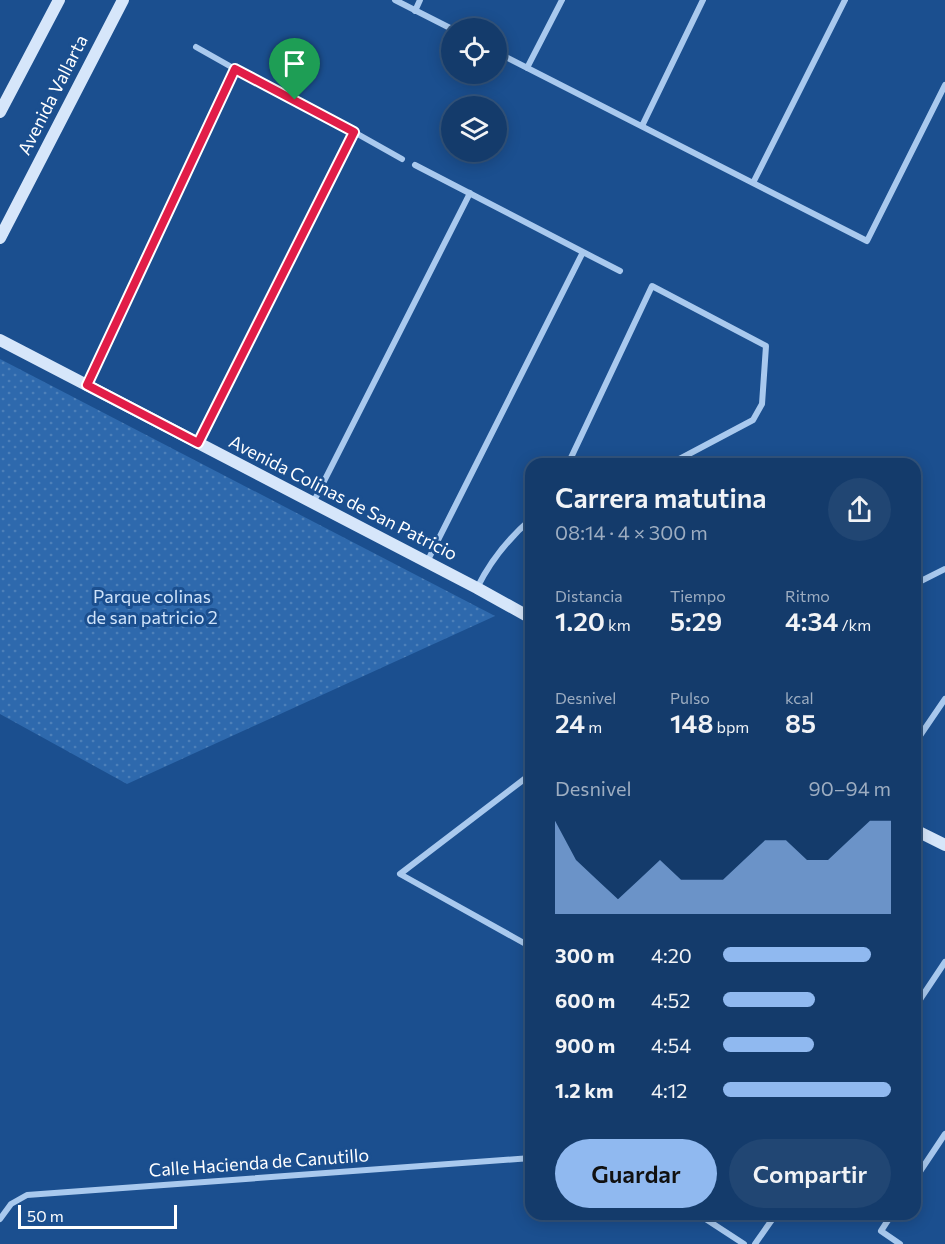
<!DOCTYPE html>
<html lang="es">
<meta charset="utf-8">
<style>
:root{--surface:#143b6b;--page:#214673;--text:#f1f3f6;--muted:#9dadc1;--line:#33557e;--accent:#90b9f0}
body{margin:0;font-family:Commissioner,sans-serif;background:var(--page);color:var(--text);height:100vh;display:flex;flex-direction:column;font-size:22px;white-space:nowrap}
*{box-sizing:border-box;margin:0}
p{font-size:20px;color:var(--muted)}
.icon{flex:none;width:33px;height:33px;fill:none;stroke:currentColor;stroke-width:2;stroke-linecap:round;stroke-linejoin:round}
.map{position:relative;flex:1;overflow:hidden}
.panel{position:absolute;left:525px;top:458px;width:396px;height:762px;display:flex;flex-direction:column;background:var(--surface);border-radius:18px;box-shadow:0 3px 15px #0003,0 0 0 2px var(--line)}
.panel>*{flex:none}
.controls{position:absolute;left:441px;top:18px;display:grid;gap:12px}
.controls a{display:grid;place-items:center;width:66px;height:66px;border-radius:50%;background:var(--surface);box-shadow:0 3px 15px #0003,0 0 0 2px var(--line);font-size:30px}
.scale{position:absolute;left:18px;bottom:15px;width:159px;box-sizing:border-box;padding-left:6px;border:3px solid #fff;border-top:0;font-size:16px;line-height:21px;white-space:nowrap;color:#fff;-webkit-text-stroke:4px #1b4f8f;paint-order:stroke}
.pin{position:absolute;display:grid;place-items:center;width:51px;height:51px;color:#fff;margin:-62px -26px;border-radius:50% 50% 50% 0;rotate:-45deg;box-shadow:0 0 6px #0007}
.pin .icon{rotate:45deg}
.round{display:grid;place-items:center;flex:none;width:63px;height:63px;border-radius:32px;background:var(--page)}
.head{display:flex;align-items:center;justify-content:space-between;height:102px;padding:0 30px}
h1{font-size:27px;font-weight:600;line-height:45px}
.stats{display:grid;grid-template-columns:repeat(3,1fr);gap:9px;height:102px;padding:6px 30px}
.stats div{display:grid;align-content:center}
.stats b{font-size:26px;font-weight:600}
.stats small{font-size:16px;font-weight:400}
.stats p{font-size:16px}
.chart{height:168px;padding:12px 30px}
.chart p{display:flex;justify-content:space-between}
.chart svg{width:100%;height:108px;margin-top:6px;fill:var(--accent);opacity:.7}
.primary-button{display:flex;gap:12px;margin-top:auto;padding:12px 30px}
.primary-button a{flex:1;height:69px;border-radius:36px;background:var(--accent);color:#111;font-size:24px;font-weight:600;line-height:69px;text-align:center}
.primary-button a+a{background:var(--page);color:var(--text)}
ul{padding:0 30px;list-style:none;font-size:20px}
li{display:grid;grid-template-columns:96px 72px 1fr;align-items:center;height:45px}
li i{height:15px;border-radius:8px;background:var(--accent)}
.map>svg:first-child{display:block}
.park{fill:url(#park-dots)}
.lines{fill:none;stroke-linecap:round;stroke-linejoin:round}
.street{stroke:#a9c9ee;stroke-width:6}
.secondary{stroke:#d6e6fa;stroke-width:12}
.route-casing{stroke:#fff;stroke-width:12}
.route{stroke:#e11d48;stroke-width:8}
.labels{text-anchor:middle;stroke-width:6;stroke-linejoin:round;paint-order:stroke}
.street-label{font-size:18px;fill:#fff;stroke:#1b4f8f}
.park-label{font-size:18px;fill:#cfe3fa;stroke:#1b4f8f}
</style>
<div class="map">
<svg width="945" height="1244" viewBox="0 0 945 1244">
<defs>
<pattern id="park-dots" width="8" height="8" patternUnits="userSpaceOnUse" patternTransform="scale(1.5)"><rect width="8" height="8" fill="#2e69ad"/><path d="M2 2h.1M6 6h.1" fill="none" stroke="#4d80b9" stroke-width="1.8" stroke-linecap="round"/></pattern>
</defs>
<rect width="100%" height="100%" fill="#1b4f8f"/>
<path class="park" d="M 0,359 L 495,616 L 127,784 L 0,714 Z"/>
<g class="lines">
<path class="street" d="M 395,0 L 452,29
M 415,11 L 420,0
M 196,47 L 235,69
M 496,52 L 867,241 L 945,85
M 527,68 L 562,0
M 642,126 L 703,0
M 354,132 L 402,159
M 415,165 L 583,252 L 427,562
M 753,183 L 845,0
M 583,252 L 620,271
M 87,385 L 235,69 L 354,132 L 199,443
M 568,464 L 652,286 L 766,346 L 762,404 L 753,420 L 670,464
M 313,503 L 470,193
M 915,584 L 945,569
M 477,588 C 490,562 509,538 531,519
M 915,743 L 945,699
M 531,774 L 400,874 L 531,947
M 915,1007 L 945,962
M 915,1179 L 945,1134
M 698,1214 L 744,1244
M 892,1214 L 881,1231 L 900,1244
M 0,1219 L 11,1204 L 27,1195 L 531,1158
M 755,1244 L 776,1214"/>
<path class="secondary" d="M 0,112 L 59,0
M 0,238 L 123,0
M 0,340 L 477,588 L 531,618
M 915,830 L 945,845"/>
</g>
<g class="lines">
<g class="route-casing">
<path id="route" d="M 235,69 L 354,132 L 198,443 L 87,385 Z"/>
</g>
<use href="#route" class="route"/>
</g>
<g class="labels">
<g class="street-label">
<text transform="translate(53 95) rotate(-63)" y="6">Avenida Vallarta</text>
<text transform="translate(343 498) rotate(27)" y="6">Avenida Colinas de San Patricio</text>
<text transform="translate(259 1163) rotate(-4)" y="6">Calle Hacienda de Canutillo</text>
</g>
<g class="park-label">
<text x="152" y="603">Parque colinas<tspan x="152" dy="21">de san patricio 2</tspan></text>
</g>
</g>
</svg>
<div class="controls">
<a><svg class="icon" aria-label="locate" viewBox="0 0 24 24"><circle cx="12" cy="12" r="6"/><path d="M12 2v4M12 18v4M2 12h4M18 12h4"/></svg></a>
<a><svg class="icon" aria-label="layers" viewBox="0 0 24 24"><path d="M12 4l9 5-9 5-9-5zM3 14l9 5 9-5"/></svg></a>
</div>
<div class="scale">50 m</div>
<div class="pin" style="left:295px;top:100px;background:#1e9e55"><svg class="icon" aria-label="arrive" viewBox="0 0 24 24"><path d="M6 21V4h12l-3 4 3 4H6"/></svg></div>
<section class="panel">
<div class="head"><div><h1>Carrera matutina</h1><p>08:14 · 4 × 300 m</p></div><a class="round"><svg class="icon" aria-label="share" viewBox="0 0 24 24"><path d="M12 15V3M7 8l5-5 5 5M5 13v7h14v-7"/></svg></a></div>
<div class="stats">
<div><p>Distancia</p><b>1.20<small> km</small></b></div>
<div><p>Tiempo</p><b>5:29</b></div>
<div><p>Ritmo</p><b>4:34<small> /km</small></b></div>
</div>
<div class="stats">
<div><p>Desnivel</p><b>24<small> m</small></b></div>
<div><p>Pulso</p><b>148<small> bpm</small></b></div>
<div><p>kcal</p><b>85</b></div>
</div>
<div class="chart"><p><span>Desnivel</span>90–94 m</p>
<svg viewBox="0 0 160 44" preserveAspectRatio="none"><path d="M0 44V6L10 22L20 30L30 38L40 30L50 22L60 30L70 30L80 30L90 22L100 14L110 14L120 22L130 22L140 14L150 6L160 6V44z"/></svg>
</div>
<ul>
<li><b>300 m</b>4:20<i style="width:88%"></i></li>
<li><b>600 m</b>4:52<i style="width:55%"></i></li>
<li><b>900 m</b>4:54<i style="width:54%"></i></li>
<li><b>1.2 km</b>4:12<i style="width:100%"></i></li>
</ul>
<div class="primary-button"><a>Guardar</a><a>Compartir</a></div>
</section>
</div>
